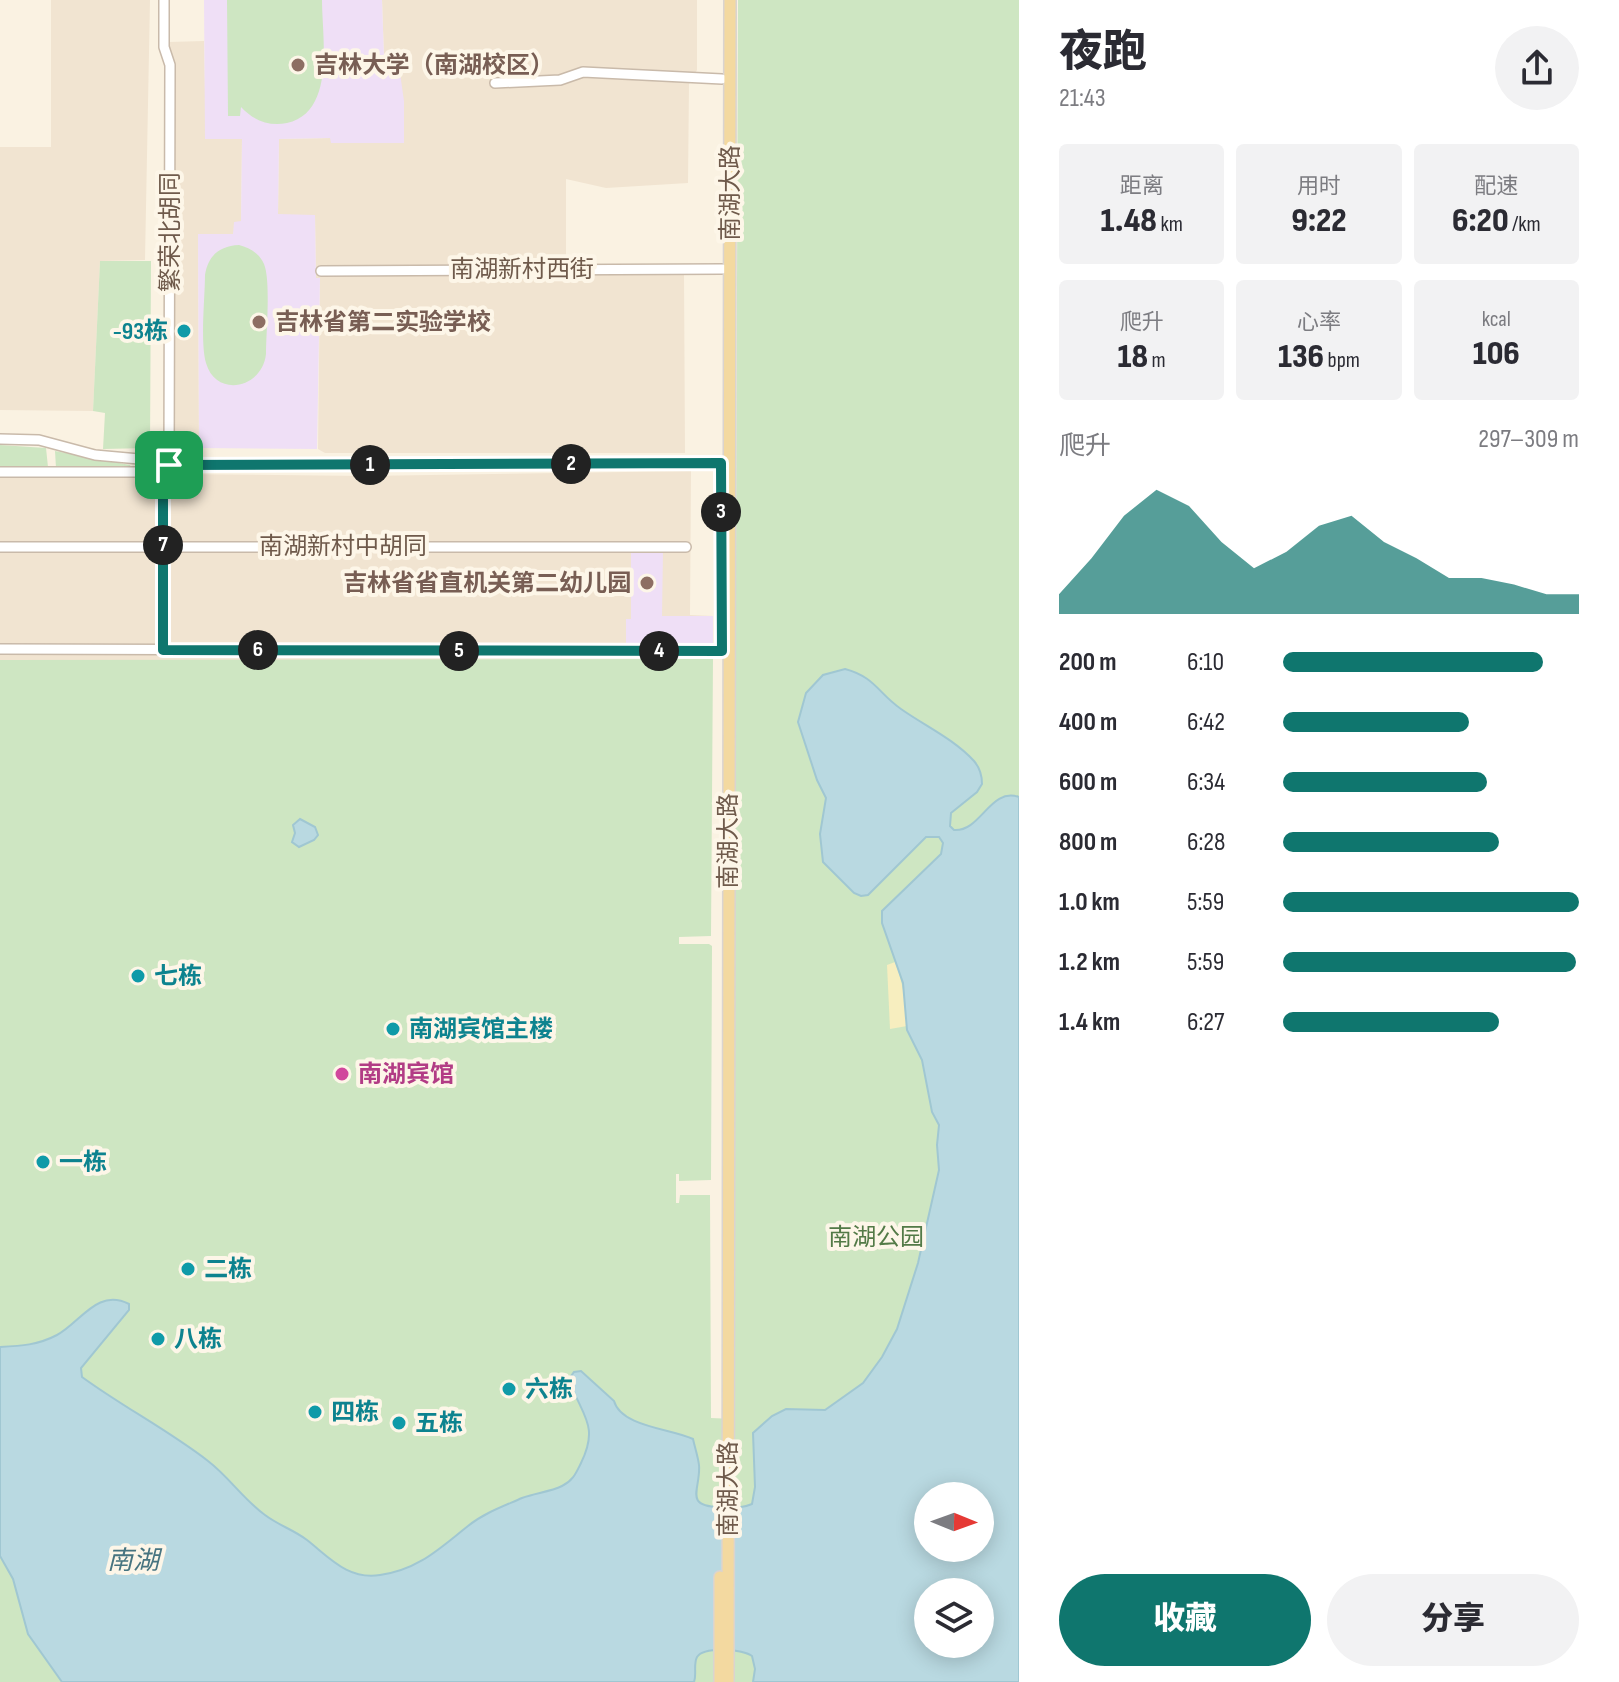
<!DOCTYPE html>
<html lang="zh">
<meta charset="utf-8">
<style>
:root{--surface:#fff;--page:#f2f2f3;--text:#2b2b33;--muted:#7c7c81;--accent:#0f766e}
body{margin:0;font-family:"Sofia Sans Condensed","Noto Sans SC",sans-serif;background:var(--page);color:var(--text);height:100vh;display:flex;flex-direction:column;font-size:30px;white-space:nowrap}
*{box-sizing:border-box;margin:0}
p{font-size:26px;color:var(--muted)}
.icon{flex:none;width:44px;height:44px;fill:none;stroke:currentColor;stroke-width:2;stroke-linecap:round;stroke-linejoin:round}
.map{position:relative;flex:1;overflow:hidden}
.panel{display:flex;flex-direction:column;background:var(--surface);width:600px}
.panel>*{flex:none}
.needle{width:52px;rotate:91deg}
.controls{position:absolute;left:914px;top:1482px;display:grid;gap:16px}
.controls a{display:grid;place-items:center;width:80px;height:80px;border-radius:50%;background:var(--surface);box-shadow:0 4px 20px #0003;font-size:40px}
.pin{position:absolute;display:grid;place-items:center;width:68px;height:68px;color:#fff;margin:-34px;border-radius:16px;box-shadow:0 4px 12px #0006}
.km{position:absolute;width:40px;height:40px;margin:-20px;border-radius:50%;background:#222;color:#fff;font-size:22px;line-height:40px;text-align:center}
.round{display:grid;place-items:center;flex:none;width:84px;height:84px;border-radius:42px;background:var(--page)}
.summary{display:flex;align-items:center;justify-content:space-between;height:136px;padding:0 40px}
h1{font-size:44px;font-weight:800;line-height:60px}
.figures{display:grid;grid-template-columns:repeat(3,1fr);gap:12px;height:136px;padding:8px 40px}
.figures div{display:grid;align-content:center;border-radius:8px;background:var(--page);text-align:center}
.figures b{font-size:34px;font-weight:800}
.figures small{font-size:22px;font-weight:400}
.figures p{font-size:22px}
.chart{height:224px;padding:16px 40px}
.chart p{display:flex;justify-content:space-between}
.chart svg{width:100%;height:144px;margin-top:8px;fill:var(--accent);opacity:.7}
.cta{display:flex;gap:16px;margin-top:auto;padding:16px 40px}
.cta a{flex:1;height:92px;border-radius:48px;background:var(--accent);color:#fff;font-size:32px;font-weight:800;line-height:92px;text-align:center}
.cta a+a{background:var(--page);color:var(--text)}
ul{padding:0 40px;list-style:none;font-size:26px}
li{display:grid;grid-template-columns:128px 96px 1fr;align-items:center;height:60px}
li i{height:20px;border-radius:10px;background:var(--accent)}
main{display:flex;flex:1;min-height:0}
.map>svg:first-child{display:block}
.residential{fill:#f1e4d1}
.education{fill:#efdff6}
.green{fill:#cee6c2;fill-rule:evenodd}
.sand{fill:#f7eebf}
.water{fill:#b9d9e1;stroke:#a0c7d2;stroke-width:2;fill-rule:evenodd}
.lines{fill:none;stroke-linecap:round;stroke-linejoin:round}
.minor-casing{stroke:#c9baaa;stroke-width:12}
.major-casing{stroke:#dad4d0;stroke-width:14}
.minor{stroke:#fff;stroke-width:9}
.major{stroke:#f3d9a0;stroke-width:11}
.route-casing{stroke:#fff;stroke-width:16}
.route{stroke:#0f766e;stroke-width:10}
.education-dot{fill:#8d6e63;stroke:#fdf6e8;stroke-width:3}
.culture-dot{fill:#0f9aa8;stroke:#fdf6e8;stroke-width:3}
.hotel-dot{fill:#d1479c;stroke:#fdf6e8;stroke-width:3}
.labels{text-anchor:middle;stroke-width:8;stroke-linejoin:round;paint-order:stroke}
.education-label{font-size:24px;font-weight:bold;fill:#785e54;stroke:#fdf6e8;text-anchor:start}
.street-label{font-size:24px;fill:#6f5a4b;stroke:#fdf6e8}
.culture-label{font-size:24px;font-weight:bold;fill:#0d838f;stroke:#fdf6e8;text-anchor:start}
.hotel-label{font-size:24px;font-weight:bold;fill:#b23c85;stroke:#fdf6e8;text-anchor:start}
.park-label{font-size:24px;fill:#537a47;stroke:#fdf6e8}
.water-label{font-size:26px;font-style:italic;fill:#477480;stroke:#fdf6e8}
</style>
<main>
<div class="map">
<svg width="1019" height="1682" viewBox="0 0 1019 1682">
<rect width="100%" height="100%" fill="#faf2e2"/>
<path class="residential" d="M 51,0 L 150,0 L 145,260 L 100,261 L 93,411 L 0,410 L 0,147 L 51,147 Z
M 382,0 L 697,0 L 697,70 L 689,84 L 688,183 L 606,188 L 566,179 L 566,274 L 684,274 L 685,453 L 325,453 L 318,449 L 320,279 L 316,278 L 315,216 L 278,215 L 279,139 L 331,138 L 331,142 L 384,57 Z
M 204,41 L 206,139 L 242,139 L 241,222 L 233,234 L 198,234 L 199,448 L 175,452 L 174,73 L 169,42 Z
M 691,471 L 690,615 L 713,616 L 713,659 L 461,659 L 0,803 L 0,478 L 149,478 L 173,474 L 366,476 Z"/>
<path class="education" d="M 204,0 L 382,0 L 384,57 L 400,73 L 404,101 L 404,143 L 331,143 L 330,138 L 279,139 L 278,214 L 315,215 L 316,278 L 320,278 L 317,449 L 199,448 L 198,234 L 233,234 L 234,222 L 241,221 L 242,139 L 205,139 Z
M 631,550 L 663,550 L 662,616 L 713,616 L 713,648 L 626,649 L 626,619 L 631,619 Z"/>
<path class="green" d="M 227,0 L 322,0 C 322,38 336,112 287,123 C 269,127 253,120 241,107 L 240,116 L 228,116 Z
M 738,0 L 1019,0 L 1019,1682 L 0,1682 L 0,660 L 713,659 L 711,936 L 679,937 L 679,944 L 709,944 L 712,946 L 711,1180 L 679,1181 L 679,1174 L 676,1174 L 676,1203 L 679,1203 L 680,1195 L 710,1195 L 711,1418 L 733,1419 ZM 928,1496 L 980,1496 L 980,1548 L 928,1548 ZM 928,1592 L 980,1592 L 980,1644 L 928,1644 Z
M 239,245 C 250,248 259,253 264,264 C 271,281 266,333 266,354 C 262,389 216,398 206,363 C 200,342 205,298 205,275 C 208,256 219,246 239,245 Z
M 100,261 L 151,261 L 150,448 L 103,449 L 105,413 L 93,411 Z
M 0,445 L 46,448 L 48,467 L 0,468 Z
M 55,451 L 130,465 L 131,467 L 56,468 Z"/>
<path class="sand" d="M 895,962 C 903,983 906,1003 907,1026 L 890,1029 L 887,965 Z"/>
<path class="water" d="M 845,669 C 875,677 878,693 901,709 C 925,726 954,739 974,761 C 980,768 982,776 982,784 L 977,792 L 951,813 L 950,826 L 954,830 C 981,832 990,787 1019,797 L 1019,1682 L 753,1682 L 755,1669 L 752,1656 C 744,1649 704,1646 697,1657 C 693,1665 697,1674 694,1682 L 62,1682 L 28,1634 L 13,1579 L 0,1556 L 0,1347 C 21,1346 38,1345 57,1335 C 81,1322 97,1288 129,1304 L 129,1310 L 81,1368 L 82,1377 C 123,1407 168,1430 208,1461 C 229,1477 244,1500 265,1515 C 278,1525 294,1530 307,1540 C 330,1558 348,1580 380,1575 C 418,1570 440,1548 468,1526 C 484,1513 504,1506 522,1498 C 535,1493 550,1492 562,1486 C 573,1481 576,1473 581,1463 C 600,1424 581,1416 569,1379 L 574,1372 L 581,1371 L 614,1401 C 621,1427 673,1429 693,1439 C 695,1448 698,1457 699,1465 C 701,1489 683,1506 719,1507 C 731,1507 741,1509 752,1504 L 755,1487 L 753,1433 L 772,1416 L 786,1409 L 825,1410 L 863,1383 L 882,1357 L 897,1329 L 918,1263 L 939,1170 L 937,1145 L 939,1125 L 932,1112 L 922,1060 L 907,1030 L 903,983 L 882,923 L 882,911 L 941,854 L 943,843 L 939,837 L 926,837 L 868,895 L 861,896 L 854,893 L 823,862 L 820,834 L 826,798 L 817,780 L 798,722 L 806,693 L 823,675 ZM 928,1496 L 980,1496 L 980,1548 L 928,1548 ZM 928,1592 L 980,1592 L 980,1644 L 928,1644 Z
M 300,819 L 315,827 L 318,835 L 314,840 L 299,847 L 292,842 L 295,833 L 293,825 Z"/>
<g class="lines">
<g class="minor-casing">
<path id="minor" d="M 495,83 L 560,80 L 583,72 L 722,79
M 321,271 L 722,269
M 0,439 L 39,440 L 95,455 L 150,460 L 169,465 L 729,463
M 0,472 L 153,472 L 167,466
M 0,547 L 686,547
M 0,649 L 722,651
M 163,650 L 163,475 L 169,465 L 170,65 L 164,47 L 164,0"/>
</g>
<g class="major-casing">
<path id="major" d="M 721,509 L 721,627
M 720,1682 L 720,1577
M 728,1682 L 730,0"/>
</g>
<use href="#minor" class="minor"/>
<use href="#major" class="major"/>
</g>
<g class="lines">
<g class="route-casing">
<path id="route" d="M 721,463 L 722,651 L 163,650 L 163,475 L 169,465 Z"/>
</g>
<use href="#route" class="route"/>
</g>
<g class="education-dot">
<circle cx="298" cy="65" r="8"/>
<circle cx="259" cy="322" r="8"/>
<circle cx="647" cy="583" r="8"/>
</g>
<g class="culture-dot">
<circle cx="184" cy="331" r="8"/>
<circle cx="138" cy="976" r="8"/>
<circle cx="393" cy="1029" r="8"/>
<circle cx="43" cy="1162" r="8"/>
<circle cx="188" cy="1269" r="8"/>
<circle cx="158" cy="1339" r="8"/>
<circle cx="509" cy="1389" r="8"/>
<circle cx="315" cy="1412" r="8"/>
<circle cx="399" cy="1423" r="8"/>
</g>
<circle class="hotel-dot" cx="342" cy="1074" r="8"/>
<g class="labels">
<g class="education-label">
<text x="314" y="73">吉林大学（南湖校区）</text>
<text x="275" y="330">吉林省第二实验学校</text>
<text x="631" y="591" text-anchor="end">吉林省省直机关第二幼儿园</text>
</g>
<g class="street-label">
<text transform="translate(730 193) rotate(-90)" y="8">南湖大路</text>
<text transform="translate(170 232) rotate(-90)" y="8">繁荣北胡同</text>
<text x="522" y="277">南湖新村西街</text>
<text x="343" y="554">南湖新村中胡同</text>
<text transform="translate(728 841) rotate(-90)" y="8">南湖大路</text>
<text transform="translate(728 1489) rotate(-90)" y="8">南湖大路</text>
</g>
<g class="culture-label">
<text x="168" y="339" text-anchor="end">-93栋</text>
<text x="154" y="984">七栋</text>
<text x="409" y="1037">南湖宾馆主楼</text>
<text x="59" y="1170">一栋</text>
<text x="204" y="1277">二栋</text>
<text x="174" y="1347">八栋</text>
<text x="525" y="1397">六栋</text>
<text x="331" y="1420">四栋</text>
<text x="415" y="1431">五栋</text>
</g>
<g class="hotel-label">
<text x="358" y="1082">南湖宾馆</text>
</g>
<g class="park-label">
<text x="876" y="1245">南湖公园</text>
</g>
<g class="water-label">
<text x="133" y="1569">南湖</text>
</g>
</g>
</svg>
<div class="controls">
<a><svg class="needle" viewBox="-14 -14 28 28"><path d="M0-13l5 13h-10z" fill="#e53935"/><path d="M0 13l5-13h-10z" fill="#7c7c81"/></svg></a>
<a><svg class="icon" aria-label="layers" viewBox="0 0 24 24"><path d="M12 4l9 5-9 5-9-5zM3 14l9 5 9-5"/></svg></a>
</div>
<div class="pin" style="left:169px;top:465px;background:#1e9e55"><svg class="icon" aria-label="arrive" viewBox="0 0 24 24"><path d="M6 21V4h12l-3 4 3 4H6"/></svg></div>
<b class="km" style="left:370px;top:465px">1</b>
<b class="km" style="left:571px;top:464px">2</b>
<b class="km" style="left:721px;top:512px">3</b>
<b class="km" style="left:659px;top:651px">4</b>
<b class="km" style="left:459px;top:651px">5</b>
<b class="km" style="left:258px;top:650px">6</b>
<b class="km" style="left:163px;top:545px">7</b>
</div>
<section class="panel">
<div class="summary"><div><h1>夜跑</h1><p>21:43</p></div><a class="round"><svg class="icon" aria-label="share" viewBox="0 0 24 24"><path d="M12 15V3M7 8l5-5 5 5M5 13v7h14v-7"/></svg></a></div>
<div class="figures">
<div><p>距离</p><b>1.48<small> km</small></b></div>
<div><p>用时</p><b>9:22</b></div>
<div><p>配速</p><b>6:20<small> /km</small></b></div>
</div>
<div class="figures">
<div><p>爬升</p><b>18<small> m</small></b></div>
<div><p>心率</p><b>136<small> bpm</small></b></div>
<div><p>kcal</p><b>106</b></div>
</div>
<div class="chart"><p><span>爬升</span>297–309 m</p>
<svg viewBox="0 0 160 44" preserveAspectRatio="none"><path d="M0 44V38L10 27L20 14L30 6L40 11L50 22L60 30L70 25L80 17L90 14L100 22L110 27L120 33L130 33L140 35L150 38L160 38V44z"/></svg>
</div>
<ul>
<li><b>200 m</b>6:10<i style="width:88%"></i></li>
<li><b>400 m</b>6:42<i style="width:63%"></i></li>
<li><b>600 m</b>6:34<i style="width:69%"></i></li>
<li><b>800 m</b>6:28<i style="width:73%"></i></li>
<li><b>1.0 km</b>5:59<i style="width:100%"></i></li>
<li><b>1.2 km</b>5:59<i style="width:99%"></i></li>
<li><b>1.4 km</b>6:27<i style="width:73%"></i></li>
</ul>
<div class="cta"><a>收藏</a><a>分享</a></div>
</section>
</main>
